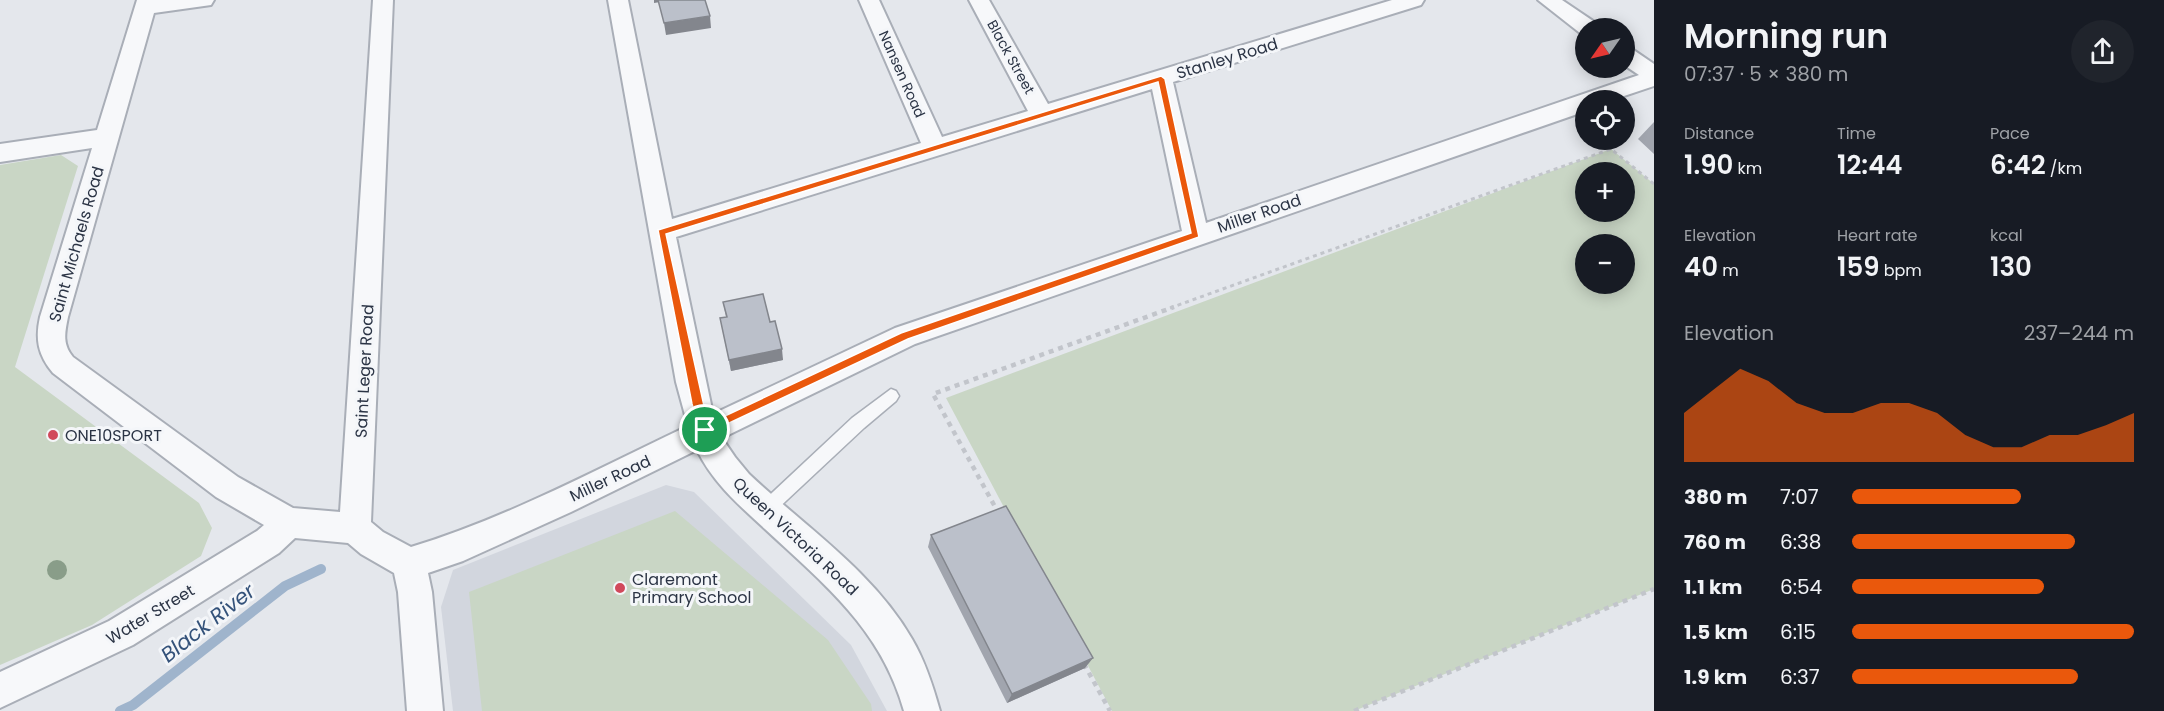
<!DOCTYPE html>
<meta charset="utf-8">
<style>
:root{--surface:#171b24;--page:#20242c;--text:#f1f3f6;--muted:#9ea1a6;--accent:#ea580c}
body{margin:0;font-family:Poppins,sans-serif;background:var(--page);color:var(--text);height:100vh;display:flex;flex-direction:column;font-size:22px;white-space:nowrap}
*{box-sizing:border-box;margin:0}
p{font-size:20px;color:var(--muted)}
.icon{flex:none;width:33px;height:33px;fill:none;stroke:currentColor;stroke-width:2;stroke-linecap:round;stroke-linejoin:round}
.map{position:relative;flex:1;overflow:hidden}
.details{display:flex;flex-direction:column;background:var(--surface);width:510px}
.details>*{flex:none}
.needle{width:39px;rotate:236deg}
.buttons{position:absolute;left:1575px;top:18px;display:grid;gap:12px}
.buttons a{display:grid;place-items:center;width:60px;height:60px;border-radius:50%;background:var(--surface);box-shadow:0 3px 15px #0003;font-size:30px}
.pin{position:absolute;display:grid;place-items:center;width:51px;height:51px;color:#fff;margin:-26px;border:3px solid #fff;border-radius:50%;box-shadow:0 2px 6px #0007}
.round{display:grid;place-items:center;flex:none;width:63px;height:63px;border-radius:32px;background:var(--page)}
.summary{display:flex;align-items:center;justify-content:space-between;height:102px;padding:0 30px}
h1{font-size:33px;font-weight:600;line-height:45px}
.figures{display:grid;grid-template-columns:repeat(3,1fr);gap:9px;height:102px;padding:6px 30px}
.figures div{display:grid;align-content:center}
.figures b{font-size:26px;font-weight:600}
.figures small{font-size:16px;font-weight:400}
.figures p{font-size:16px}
.chart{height:168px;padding:12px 30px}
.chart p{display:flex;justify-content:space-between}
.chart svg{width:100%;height:108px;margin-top:6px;fill:var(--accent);opacity:.7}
ul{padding:0 30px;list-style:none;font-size:20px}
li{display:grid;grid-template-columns:96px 72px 1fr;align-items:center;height:45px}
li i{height:15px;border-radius:8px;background:var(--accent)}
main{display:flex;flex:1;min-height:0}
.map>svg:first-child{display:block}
.built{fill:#d2d6de}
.green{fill:#c9d6c5;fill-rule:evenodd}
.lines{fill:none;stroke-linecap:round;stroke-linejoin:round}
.stream{stroke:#9fb4cc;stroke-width:10}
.service-casing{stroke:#a9aeb7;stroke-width:3}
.minor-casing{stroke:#a9aeb7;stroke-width:4}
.path-far1{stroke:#c2c5cb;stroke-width:3;stroke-dasharray:4 4;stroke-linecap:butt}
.path{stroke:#c2c5cb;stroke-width:4.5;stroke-dasharray:5 5;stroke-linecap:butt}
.service{fill:#f7f8fa;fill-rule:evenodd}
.minor{fill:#f7f8fa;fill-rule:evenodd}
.tree{fill:#899d89}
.wall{fill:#a1a5ae}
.shaded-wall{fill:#83868d}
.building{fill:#bbc0ca;stroke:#83868d;stroke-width:1.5}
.route{fill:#ea580c;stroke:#fff;stroke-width:1.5;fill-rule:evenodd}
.poi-dot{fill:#d1495b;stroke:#f4f6f9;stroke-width:2}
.labels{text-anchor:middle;stroke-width:6;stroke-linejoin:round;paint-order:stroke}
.far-street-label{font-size:14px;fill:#2b3445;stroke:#f4f6f9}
.street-label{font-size:16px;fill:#2b3445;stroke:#f4f6f9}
.poi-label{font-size:16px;fill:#2b3445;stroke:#f4f6f9;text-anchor:start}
.near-water-label{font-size:21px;font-style:italic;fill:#34527a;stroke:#f4f6f9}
</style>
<main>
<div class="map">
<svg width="1654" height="711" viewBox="0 0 1654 711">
<rect width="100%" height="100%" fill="#e4e7ec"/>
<path class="built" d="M 666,485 L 694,492 L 851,645 L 887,711 L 453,711 L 441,607 L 453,570 Z"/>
<path class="green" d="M 1611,149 L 1654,184 L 1654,589 L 1354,711 L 1112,711 L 946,398 ZM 1586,172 L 1624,172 L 1624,212 L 1586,212 ZM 1586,244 L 1624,244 L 1624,284 L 1586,284 Z
M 61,155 L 78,166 L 15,367 L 199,503 L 212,528 L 201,556 L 92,625 L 0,665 L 0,165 Z
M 675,511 L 828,640 L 871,704 L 872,711 L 482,711 L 469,592 Z"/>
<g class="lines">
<path class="stream" d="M 120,711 L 133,705 L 285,586 L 321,569"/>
<g class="service-casing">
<path id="service" d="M 891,389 L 896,391 L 899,396 L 896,401 L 864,428 L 772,514 L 766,517 L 760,514 L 758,509 L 760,504 L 852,418 Z"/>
</g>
<g class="minor-casing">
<path id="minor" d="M 137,0 L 214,0 L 211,5 L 204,6 L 154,13 L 68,317 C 65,332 62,344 73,357 L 238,477 L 293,508 L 340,512 L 373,0 L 393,0 L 371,522 L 383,532 L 411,547 C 507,518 597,469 688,426 L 676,382 L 608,0 L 628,0 L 672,219 L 921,143 L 859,0 L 879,0 L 942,137 L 1028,111 L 969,0 L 989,0 L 1048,104 L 1392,0 L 1424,0 L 1421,5 L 1173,82 L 1206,223 L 1639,75 L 1624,65 L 1624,47 L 1632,49 L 1654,64 L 1654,86 L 1612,100 L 1586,100 L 1586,111 L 915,344 L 722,438 L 735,457 L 749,474 C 804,526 873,571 912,639 C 925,661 933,686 940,711 L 904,711 C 881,629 825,585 765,529 C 739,505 713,483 697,450 L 571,512 L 463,561 L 428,573 L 432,592 L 443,711 L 407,711 L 398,592 L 394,573 L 361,554 L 348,543 L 295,538 L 279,553 L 133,645 L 0,708 L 0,672 L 109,621 L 257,531 L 264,525 L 216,497 L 53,373 C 38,355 35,339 40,317 L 92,148 L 0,162 L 0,144 L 97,130 ZM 1152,89 L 1182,231 L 895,328 L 713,414 L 676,237 Z
M 1538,0 L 1562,0 L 1596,23 L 1599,28 L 1586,28 L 1586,34 L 1580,33 Z"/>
</g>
<path class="path-far1" d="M 1170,308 L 1611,149 L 1654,184"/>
<path class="path" d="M 999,514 L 933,394 L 1174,307
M 1084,664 L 1110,711
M 1354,711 L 1654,589"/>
<use href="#service" class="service"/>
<use href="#minor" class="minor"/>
</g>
<circle class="tree" cx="57" cy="570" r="10"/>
<path class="wall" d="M 1654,122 L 1654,154 L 1638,139 Z
M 723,302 L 770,322 L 783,360 L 731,371 L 720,318 L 726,317 Z
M 931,535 L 1085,668 L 1007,703 L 928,547 Z"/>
<path class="shaded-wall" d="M 654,0 L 673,0 L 654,3 Z
M 710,16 L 711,28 L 666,35 L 664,23 Z
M 782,349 L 783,360 L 731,371 L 729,360 Z
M 1093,658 L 1085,668 L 1007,703 L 1012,694 Z"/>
<path class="building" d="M 658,0 L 705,0 L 710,16 L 664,23 Z
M 763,294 L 770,322 L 775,321 L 782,349 L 729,360 L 720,318 L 727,317 L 723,302 Z
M 1006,506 L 1093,658 L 1012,694 L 931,535 Z"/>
<path class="route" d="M 1161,76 L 1165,79 L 1199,237 L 908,339 L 708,433 L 701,433 L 692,404 L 658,230 ZM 1158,82 L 1191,233 L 901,333 L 708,424 L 666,234 Z"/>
<g class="poi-dot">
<circle cx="53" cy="435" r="6"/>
<circle cx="620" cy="588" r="6"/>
</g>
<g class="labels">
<g class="far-street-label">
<text transform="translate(1011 57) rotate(61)" y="5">Black Street</text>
<text transform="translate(902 74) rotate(66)" y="5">Nansen Road</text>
</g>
<g class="street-label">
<text transform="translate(1227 58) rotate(-17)" y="6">Stanley Road</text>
<text transform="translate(1259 213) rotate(-19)" y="6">Miller Road</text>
<text transform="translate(76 244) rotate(-74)" y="6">Saint Michaels Road</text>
<text transform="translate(364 371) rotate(-87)" y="6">Saint Leger Road</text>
<text transform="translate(610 478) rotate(-25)" y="6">Miller Road</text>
<text transform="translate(796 536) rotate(43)" y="6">Queen Victoria Road</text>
<text transform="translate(150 614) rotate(-31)" y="6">Water Street</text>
</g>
<g class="poi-label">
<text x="65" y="441">ONE10SPORT</text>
<text x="632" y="585">Claremont<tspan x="632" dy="18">Primary School</tspan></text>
</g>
<g class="near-water-label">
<text transform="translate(208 623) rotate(-38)" y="7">Black River</text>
</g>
</g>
</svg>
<div class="buttons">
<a><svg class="needle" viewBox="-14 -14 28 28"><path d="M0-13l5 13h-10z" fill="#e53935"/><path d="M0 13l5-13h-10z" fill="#9ea1a6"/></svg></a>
<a><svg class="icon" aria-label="locate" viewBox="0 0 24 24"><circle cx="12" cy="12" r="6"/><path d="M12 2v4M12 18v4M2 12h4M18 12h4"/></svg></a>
<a>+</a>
<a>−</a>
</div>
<div class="pin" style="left:705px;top:430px;background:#1e9e55"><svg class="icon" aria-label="arrive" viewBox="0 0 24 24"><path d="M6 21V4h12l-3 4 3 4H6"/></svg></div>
</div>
<section class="details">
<div class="summary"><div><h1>Morning run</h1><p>07:37 · 5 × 380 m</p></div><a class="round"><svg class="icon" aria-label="share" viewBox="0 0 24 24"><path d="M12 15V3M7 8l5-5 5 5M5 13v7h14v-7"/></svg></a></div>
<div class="figures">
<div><p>Distance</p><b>1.90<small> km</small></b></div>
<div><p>Time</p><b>12:44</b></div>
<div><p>Pace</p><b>6:42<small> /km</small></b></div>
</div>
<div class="figures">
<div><p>Elevation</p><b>40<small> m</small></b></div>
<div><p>Heart rate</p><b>159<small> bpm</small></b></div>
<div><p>kcal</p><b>130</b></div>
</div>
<div class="chart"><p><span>Elevation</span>237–244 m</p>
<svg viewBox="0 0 160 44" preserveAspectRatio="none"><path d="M0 44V24L10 15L20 6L30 11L40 20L50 24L60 24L70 20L80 20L90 24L100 33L110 38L120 38L130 33L140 33L150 29L160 24V44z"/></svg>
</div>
<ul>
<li><b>380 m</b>7:07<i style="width:60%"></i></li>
<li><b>760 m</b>6:38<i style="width:79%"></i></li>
<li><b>1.1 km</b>6:54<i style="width:68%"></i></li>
<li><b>1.5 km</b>6:15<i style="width:100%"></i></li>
<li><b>1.9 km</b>6:37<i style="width:80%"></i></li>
</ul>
</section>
</main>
